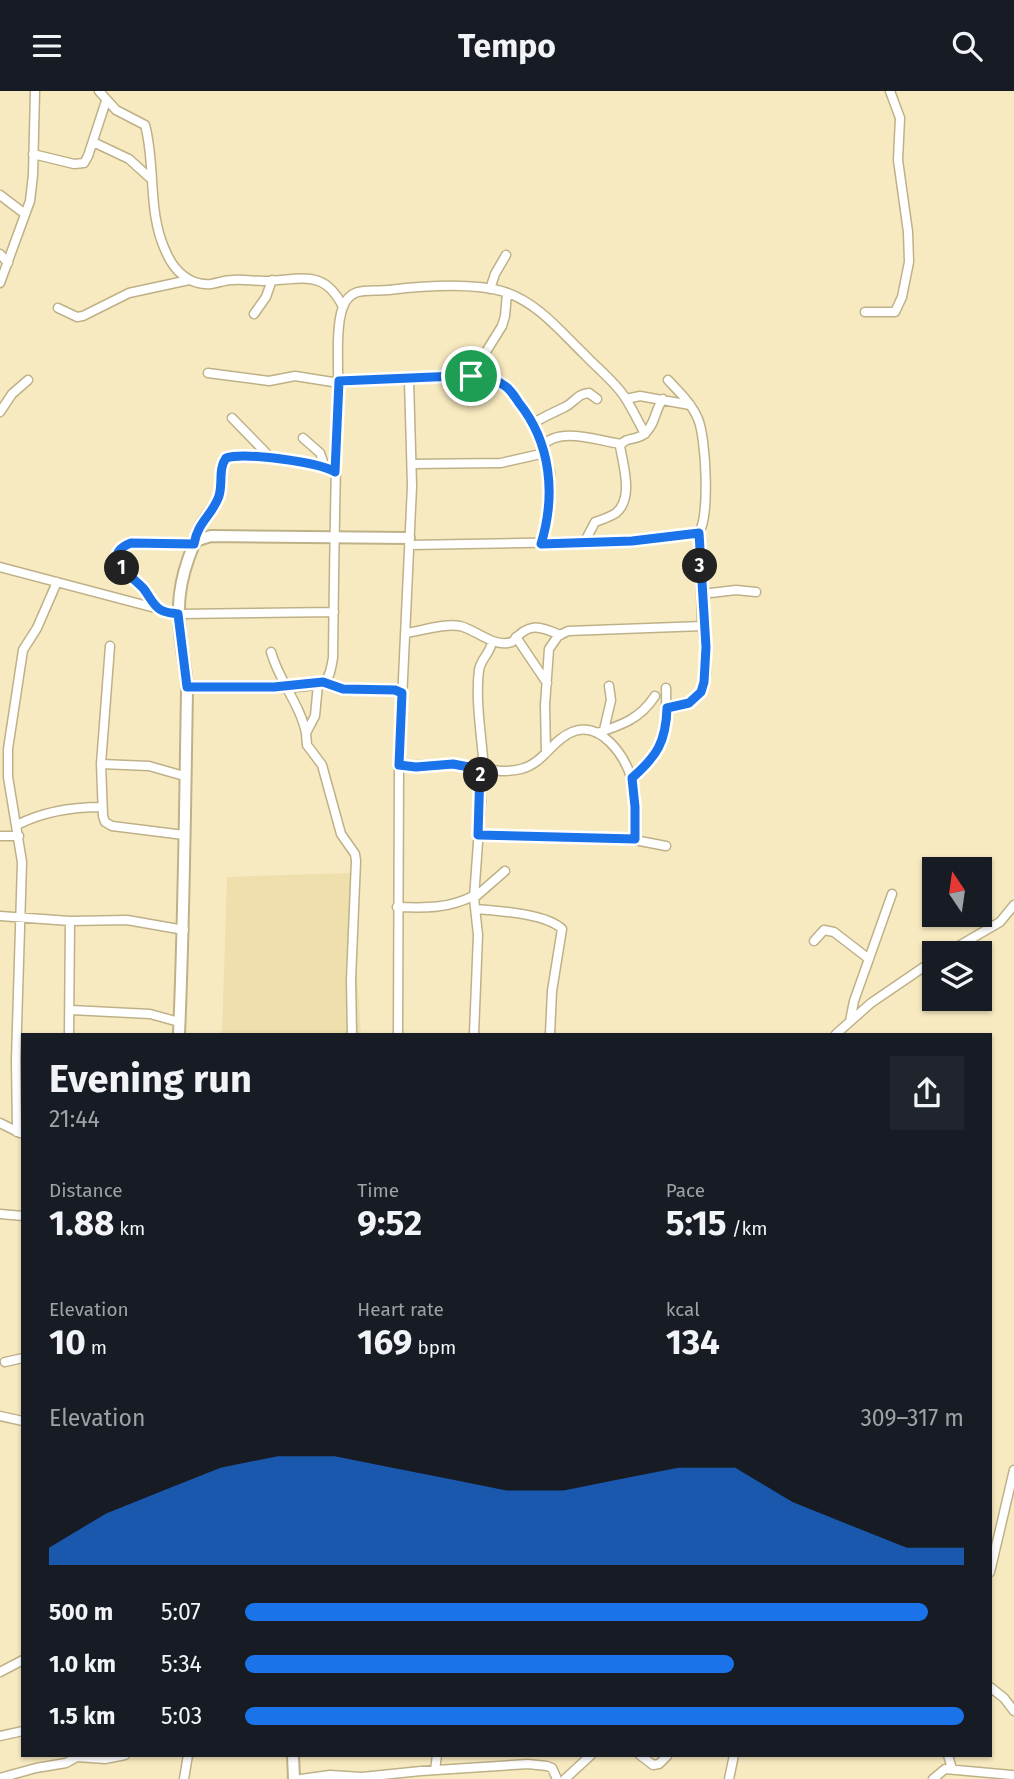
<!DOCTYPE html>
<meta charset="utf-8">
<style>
:root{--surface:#171b24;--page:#20242c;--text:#f1f3f6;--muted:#9ea1a6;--accent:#1a73e8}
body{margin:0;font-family:"Fira Sans",sans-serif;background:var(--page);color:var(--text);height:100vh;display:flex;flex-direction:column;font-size:26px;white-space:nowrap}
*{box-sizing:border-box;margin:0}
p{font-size:23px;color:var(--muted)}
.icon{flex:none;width:38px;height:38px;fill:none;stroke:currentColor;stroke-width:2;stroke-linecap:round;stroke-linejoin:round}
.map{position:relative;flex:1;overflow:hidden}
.panel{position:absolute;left:21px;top:942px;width:971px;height:724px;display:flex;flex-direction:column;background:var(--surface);border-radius:0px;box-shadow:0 2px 5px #0004}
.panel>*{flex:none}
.needle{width:46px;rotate:347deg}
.tools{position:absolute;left:922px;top:766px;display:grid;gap:14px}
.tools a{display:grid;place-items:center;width:70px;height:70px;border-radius:0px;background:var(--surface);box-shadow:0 2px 5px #0004;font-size:35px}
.pin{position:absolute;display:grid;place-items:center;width:60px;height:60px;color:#fff;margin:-30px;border:4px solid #fff;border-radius:50%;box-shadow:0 2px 7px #0007}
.km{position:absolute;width:35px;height:35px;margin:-18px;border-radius:50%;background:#222;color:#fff;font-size:19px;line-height:35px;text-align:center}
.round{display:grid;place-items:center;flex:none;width:74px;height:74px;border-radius:0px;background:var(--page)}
.head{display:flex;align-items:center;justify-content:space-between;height:119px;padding:0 28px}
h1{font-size:38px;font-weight:700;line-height:52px}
.figures{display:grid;grid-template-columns:repeat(3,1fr);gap:10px;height:119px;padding:7px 28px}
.figures div{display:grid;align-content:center}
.figures b{font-size:35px;font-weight:700}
.figures small{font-size:19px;font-weight:400}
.figures p{font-size:19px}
.chart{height:196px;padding:14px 28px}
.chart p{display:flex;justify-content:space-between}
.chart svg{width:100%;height:126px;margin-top:7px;fill:var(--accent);opacity:.7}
ul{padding:0 28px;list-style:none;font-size:23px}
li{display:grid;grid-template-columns:112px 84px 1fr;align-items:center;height:52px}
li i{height:18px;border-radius:9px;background:var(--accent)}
header{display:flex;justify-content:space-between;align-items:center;height:91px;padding:0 28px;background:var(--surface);font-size:32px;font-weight:700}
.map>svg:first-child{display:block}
.built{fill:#efdfad}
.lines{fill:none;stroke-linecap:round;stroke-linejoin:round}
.street-casing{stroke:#beb188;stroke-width:11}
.secondary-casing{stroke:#beb188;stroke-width:14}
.street{stroke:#fff;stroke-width:8}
.secondary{stroke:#fff;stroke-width:10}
.route-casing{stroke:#fff;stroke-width:14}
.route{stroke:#1a73e8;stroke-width:9}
</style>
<header><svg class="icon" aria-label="menu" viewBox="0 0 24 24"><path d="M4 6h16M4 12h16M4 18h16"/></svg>Tempo<svg class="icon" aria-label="search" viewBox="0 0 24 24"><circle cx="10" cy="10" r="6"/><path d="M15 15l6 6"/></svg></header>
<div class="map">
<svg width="1014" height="1688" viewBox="0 0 1014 1688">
<rect width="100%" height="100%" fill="#f8eac0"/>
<path class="built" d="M 350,782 L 361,943 L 222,943 L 227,786 Z"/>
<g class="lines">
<g class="street-casing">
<path id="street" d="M 99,0 L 116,19 L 145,34 C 156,73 147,122 166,161 C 174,180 190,195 211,193 C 218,192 225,189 232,189 C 243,188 254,190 264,190 C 301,189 324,177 343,216
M 93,51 L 129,68 L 150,87
M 33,63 L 74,73 L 84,72 L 88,65 L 106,10
M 0,104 L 25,123
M 0,163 L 8,172
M 0,192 L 30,110 L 33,84 L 35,0
M 490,198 L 495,183 L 506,164
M 58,217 L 77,226 L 83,225 L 129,202 L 189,189
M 865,221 L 895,221 L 902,206 L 909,171 L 908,141 L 898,69 L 900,27 L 890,0
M 254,223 L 266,206 L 272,189
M 208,282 L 269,290 L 295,285 L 339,292
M 471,285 L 502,235 L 505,225 L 507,202
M 339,290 L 457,285 L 488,288 L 507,296 L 531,327 L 550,381 L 546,436 L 541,452
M 626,308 L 640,305 L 690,314
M 0,321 L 12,303 L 28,289
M 232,327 L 272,368
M 533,332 C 544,326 554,321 565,316 C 575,311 577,303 589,302 L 597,308
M 303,347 L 320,362 L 325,376
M 542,355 C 560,335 598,350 621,353
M 412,373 L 501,372 L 545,362
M 195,452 C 193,433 211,422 218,406 C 223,393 217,379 226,367 C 244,361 318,371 335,381
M 584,452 L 595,431 C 601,429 610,426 616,422 C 634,407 623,374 620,355 C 626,345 636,350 644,343 C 655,335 655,318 663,308
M 409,454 L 632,450 L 699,441 C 710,426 706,346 698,328 C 692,313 679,301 668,289
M 0,476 L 178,523 L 334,521
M 702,503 L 736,499 L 756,501
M 160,519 C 153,512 149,503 143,496 C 131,484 99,465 131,452 L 194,453
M 405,542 C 422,540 444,532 460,535 C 477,539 493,557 512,551 C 528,532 538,534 560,544
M 516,546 L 547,592
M 110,555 L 101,673 L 103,725 L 105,731 L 112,735 L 184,744
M 271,561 C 279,590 300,613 306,642
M 323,591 C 346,607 377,593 402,602
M 318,593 L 315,625 L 306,642 L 307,654 L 322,674 L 341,743 L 355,763 L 356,770 L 351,889 L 352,943
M 187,596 C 212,595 307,601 323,591 C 331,587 331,575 333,567 C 334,478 335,390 338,301 C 339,278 335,236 343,216 C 351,194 371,201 389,199 C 423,195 472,191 505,201 C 538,212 560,240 584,263 C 597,277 614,290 624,305 C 632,317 638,330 645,343
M 667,617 C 679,615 693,614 700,602 C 713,581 703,550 702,528 C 701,499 700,470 699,441
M 604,639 L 611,609 L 609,595
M 597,642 C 622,634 640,628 655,605
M 546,662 L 545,614 L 549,558 L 558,545 L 568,540 L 703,535
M 101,673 L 149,675 L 184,685
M 399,674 C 417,676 434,672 453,673 C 476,674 497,684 521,678 C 543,673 552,649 572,641 C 601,629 625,665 632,689 C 638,707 635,729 635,748
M 484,679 C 482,647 475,610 479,579 C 481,567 491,562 492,550
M 632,687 C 665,658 667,640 666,597
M 17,734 C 44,720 72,716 102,716
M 478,744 L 624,747 L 666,755
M 0,745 L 19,745
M 474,807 L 505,780
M 397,816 C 425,817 449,818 475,804
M 476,818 C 497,820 546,822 562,838 L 552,900 L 550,943
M 0,825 L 70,830 L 127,829 L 184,839
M 814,850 L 824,839 L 834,841 L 869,868
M 945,863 L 1000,831 L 1014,814
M 71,919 L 150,923 L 179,931
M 850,930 L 854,910 L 892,803
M 69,943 L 70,830
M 398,943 L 399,674 L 412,395 L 409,288
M 474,943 L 478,844 L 474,807 L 481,710 L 480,678
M 836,943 L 871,912 L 934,869
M 0,1032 L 20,1042
M 17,1041 L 16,969 L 22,771 L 8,686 L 8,658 L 23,559 L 37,537 L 57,491
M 0,1123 L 23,1125
M 5,1271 L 23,1267
M 0,1325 L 23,1330
M 990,1481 L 1014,1379
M 0,1581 L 23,1569
M 990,1596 L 1004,1607 L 1014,1620
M 0,1645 L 23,1640
M 640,1664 L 653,1674 L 659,1673 L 667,1665
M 948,1664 L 952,1678
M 435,1679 L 437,1664
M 0,1687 L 36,1677 L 66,1672 L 77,1666 L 105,1668 L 125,1664
M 184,1688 L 188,1664
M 301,1688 L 330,1684 L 362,1686 L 421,1680 L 528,1673 L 547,1675 L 552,1677 L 557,1688
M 565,1688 L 591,1664
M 729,1688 L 734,1664
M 933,1688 L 945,1678 L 1012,1684"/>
</g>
<g class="secondary-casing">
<path id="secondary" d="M 179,943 C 184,829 185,715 187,600 C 187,586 184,572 182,558 C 176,517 178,491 194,453 L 198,449 L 211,445 L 409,447
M 293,1664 L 294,1688"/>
</g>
<use href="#street" class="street"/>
<use href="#secondary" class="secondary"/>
</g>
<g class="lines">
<g class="route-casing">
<path id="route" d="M 457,285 C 473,285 492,285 505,295 C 511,299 515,306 519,312 C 551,352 556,404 541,453 L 632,450 L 699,442 L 706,556 L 704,591 L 701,601 L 689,612 L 667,617 C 666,651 657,665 632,687 L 635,716 L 635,748 L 478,744 L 480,678 L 453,673 L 416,676 L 399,674 L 402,602 L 395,599 L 343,598 L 323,591 L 274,596 L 187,596 L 178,523 C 173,522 166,522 161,519 C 153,515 149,504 143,497 C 132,485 98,465 131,452 L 194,453 C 198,430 212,425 219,405 C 223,392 218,378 226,367 C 244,361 319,371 335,381 L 339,290 Z"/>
</g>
<use href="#route" class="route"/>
</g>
</svg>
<div class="tools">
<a><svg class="needle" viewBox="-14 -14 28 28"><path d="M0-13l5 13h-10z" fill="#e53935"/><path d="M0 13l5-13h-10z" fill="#9ea1a6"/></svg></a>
<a><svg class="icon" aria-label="layers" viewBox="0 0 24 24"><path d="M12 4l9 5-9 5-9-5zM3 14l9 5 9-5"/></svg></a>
</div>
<div class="pin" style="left:471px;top:285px;background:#1e9e55"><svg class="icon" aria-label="arrive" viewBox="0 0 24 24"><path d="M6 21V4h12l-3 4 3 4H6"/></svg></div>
<b class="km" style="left:122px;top:477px">1</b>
<b class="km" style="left:481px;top:684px">2</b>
<b class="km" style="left:700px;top:475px">3</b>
<section class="panel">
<div class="head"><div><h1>Evening run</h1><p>21:44</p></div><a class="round"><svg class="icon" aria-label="share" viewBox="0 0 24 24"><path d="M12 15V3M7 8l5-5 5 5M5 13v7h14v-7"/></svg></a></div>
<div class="figures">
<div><p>Distance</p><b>1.88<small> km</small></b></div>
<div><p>Time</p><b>9:52</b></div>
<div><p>Pace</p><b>5:15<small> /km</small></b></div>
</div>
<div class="figures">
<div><p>Elevation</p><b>10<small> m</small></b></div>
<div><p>Heart rate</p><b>169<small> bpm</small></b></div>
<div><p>kcal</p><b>134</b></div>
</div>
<div class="chart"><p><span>Elevation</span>309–317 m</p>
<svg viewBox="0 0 160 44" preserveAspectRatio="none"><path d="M0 44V38L10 26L20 18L30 10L40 6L50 6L60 10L70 14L80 18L90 18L100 14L110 10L120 10L130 22L140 30L150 38L160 38V44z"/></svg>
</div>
<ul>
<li><b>500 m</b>5:07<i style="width:95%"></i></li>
<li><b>1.0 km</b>5:34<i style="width:68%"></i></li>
<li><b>1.5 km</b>5:03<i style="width:100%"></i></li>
</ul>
</section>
</div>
